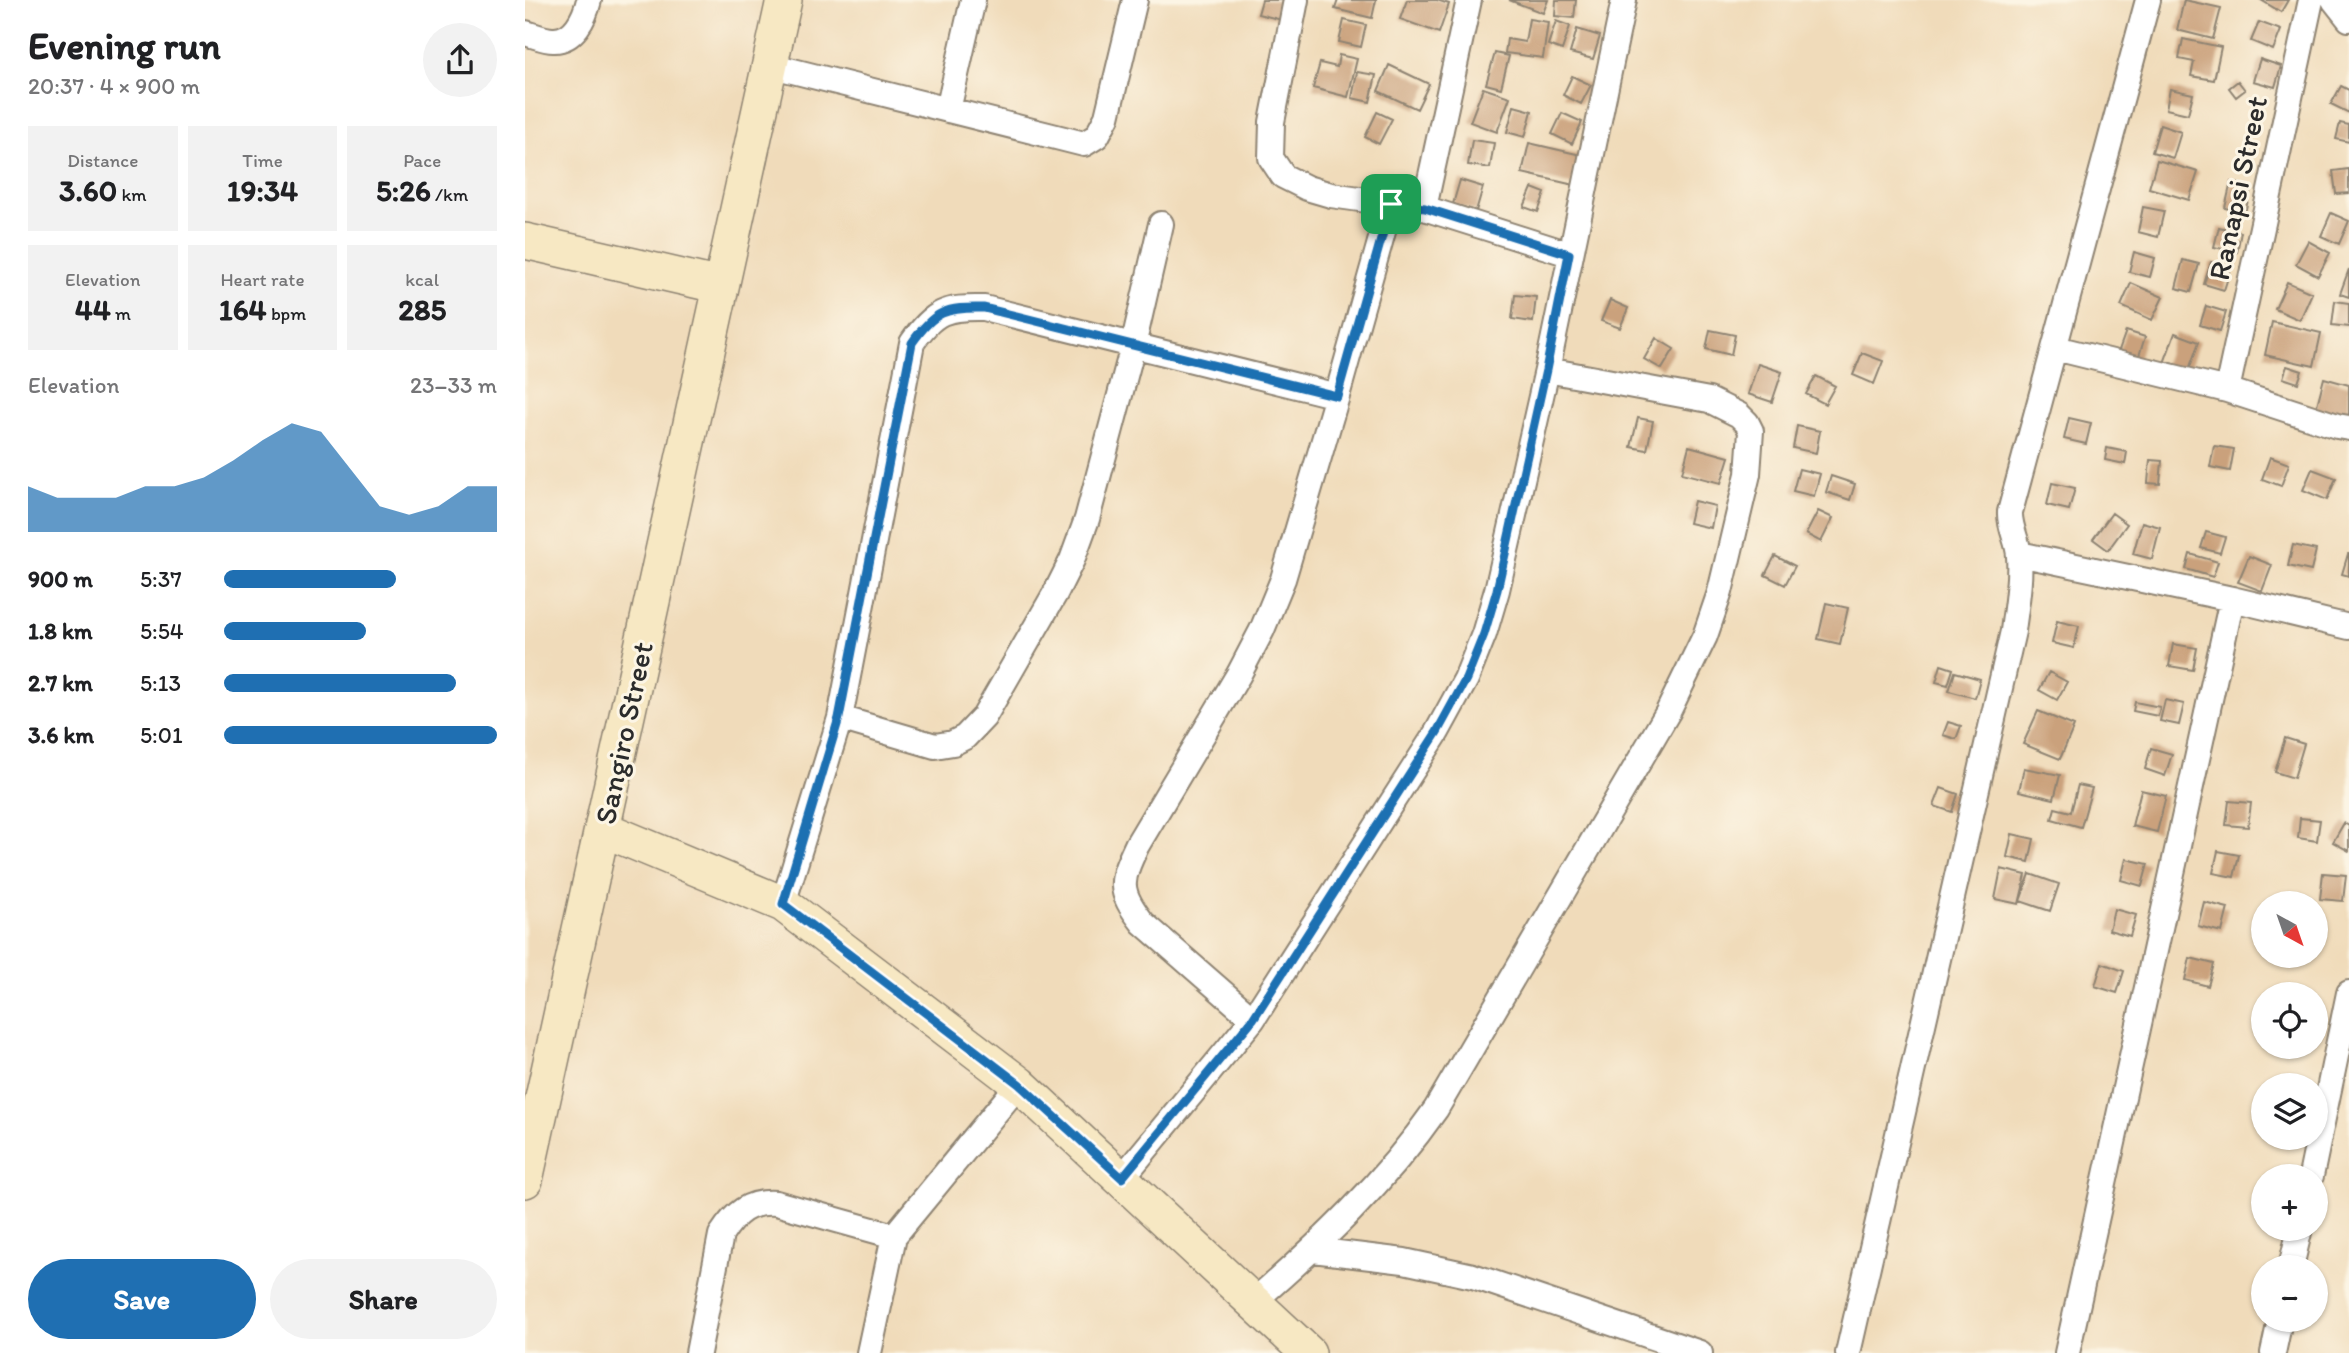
<!DOCTYPE html>
<meta charset="utf-8">
<style>
:root{--surface:#fff;--page:#f2f2f2;--text:#202124;--muted:#757577;--accent:#1f6fb2}
body{margin:0;font-family:Itim,sans-serif;background:var(--page);color:var(--text);height:100vh;display:flex;flex-direction:column;font-size:26px;white-space:nowrap}
*{box-sizing:border-box;margin:0}
p{font-size:23px;color:var(--muted)}
.icon{flex:none;width:38px;height:38px;fill:none;stroke:currentColor;stroke-width:2;stroke-linecap:round;stroke-linejoin:round}
.map{position:relative;flex:1;overflow:hidden}
.sheet{display:flex;flex-direction:column;background:var(--surface);width:525px}
.sheet>*{flex:none}
.needle{width:46px;rotate:140deg}
.tools{position:absolute;left:1726px;top:891px;display:grid;gap:14px}
.tools a{display:grid;place-items:center;width:77px;height:77px;border-radius:50%;background:var(--surface);box-shadow:0 2px 5px #0004;font-size:35px}
.pin{position:absolute;display:grid;place-items:center;width:60px;height:60px;color:#fff;margin:-30px;border-radius:14px;box-shadow:0 4px 10px #0006}
.round{display:grid;place-items:center;flex:none;width:74px;height:74px;border-radius:37px;background:var(--page)}
.overview{display:flex;align-items:center;justify-content:space-between;height:119px;padding:0 28px}
h1{font-size:38px;font-weight:800;line-height:52px}
.figures{display:grid;grid-template-columns:repeat(3,1fr);gap:10px;height:119px;padding:7px 28px}
.figures div{display:grid;align-content:center;border-radius:0px;background:var(--page);text-align:center}
.figures b{font-size:30px;font-weight:800}
.figures small{font-size:19px;font-weight:400}
.figures p{font-size:19px}
.chart{height:196px;padding:14px 28px}
.chart p{display:flex;justify-content:space-between}
.chart svg{width:100%;height:126px;margin-top:7px;fill:var(--accent);opacity:.7}
.primary-button{display:flex;gap:14px;margin-top:auto;padding:14px 28px}
.primary-button a{flex:1;height:80px;border-radius:42px;background:var(--accent);color:#fff;font-size:28px;font-weight:800;line-height:80px;text-align:center}
.primary-button a+a{background:var(--page);color:var(--text)}
ul{padding:0 28px;list-style:none;font-size:23px}
li{display:grid;grid-template-columns:112px 84px 1fr;align-items:center;height:52px}
li i{height:18px;border-radius:9px;background:var(--accent)}
main{display:flex;flex:1;min-height:0}
.map>svg:first-child{display:block}
.building{fill:#caa17c}
.lines{fill:none;stroke-linecap:round;stroke-linejoin:round}
.street-casing{stroke:#8e8372;stroke-width:28}
.secondary-casing{stroke:#8e8372;stroke-width:38}
.street{stroke:#fff;stroke-width:24}
.secondary{stroke:#f7e8c3;stroke-width:35}
.route-casing{stroke:#fff;stroke-width:14}
.route{stroke:#1f6fb2;stroke-width:9}
.labels{text-anchor:middle;stroke-width:6;stroke-linejoin:round;paint-order:stroke}
.street-label{font-size:30px;fill:#2b2b2b;stroke:#fcf5e5}
</style>
<main>
<section class="sheet">
<div class="overview"><div><h1>Evening run</h1><p>20:37 · 4 × 900 m</p></div><a class="round"><svg class="icon" aria-label="share" viewBox="0 0 24 24"><path d="M12 15V3M7 8l5-5 5 5M5 13v7h14v-7"/></svg></a></div>
<div class="figures">
<div><p>Distance</p><b>3.60<small> km</small></b></div>
<div><p>Time</p><b>19:34</b></div>
<div><p>Pace</p><b>5:26<small> /km</small></b></div>
</div>
<div class="figures">
<div><p>Elevation</p><b>44<small> m</small></b></div>
<div><p>Heart rate</p><b>164<small> bpm</small></b></div>
<div><p>kcal</p><b>285</b></div>
</div>
<div class="chart"><p><span>Elevation</span>23–33 m</p>
<svg viewBox="0 0 160 44" preserveAspectRatio="none"><path d="M0 44V28L10 32L20 32L30 32L40 28L50 28L60 25L70 19L80 12L90 6L100 9L110 22L120 35L130 38L140 35L150 28L160 28V44z"/></svg>
</div>
<ul>
<li><b>900 m</b>5:37<i style="width:63%"></i></li>
<li><b>1.8 km</b>5:54<i style="width:52%"></i></li>
<li><b>2.7 km</b>5:13<i style="width:85%"></i></li>
<li><b>3.6 km</b>5:01<i style="width:100%"></i></li>
</ul>
<div class="primary-button"><a>Save</a><a>Share</a></div>
</section>
<div class="map">
<svg width="1824" height="1353" viewBox="0 0 1824 1353">
<rect width="100%" height="100%" fill="#fcf5e5"/>
<filter id="ink" filterUnits="userSpaceOnUse"><feTurbulence type="fractalNoise" baseFrequency=".0143" numOctaves="2"/><feDisplacementMap in="SourceGraphic" scale="14" xChannelSelector="R" yChannelSelector="G"/><feConvolveMatrix kernelMatrix="1 2 1 2 8 2 1 2 1" color-interpolation-filters="sRGB"/></filter>
<filter id="wash" filterUnits="userSpaceOnUse"><feTurbulence type="fractalNoise" baseFrequency=".00686" numOctaves="4" result="noise"/><feDisplacementMap in="SourceGraphic" scale="28" xChannelSelector="R" yChannelSelector="G"/><feGaussianBlur stdDeviation="1.57" result="paint"/><feColorMatrix in="noise" values="0 0 0 0 0 0 0 0 0 0 0 0 0 0 0 0 0 1.4 0 .05"/><feComposite in="paint" operator="in"/></filter>
<g filter="url(#wash)">
<rect width="100%" height="100%" fill="#f0dbba"/>
<g id="blocks">
<path class="building" d="M 737,0 L 763,0 L 757,20 L 733,14 Z
M 813,0 L 851,0 L 847,18 L 810,9 Z
M 882,0 L 912,0 L 924,4 L 914,33 L 875,19 Z
M 984,0 L 1023,0 L 1018,13 Z
M 1031,0 L 1051,0 L 1049,18 L 1030,16 Z
M 1659,0 L 1696,8 L 1688,39 L 1652,30 Z
M 1736,0 L 1763,0 L 1756,12 Z
M 1004,19 L 1023,22 L 1018,58 L 980,53 L 982,39 L 1000,42 Z
M 819,20 L 841,25 L 836,47 L 814,42 Z
M 1031,21 L 1045,26 L 1037,50 L 1023,45 Z
M 1734,22 L 1756,30 L 1748,50 L 1726,41 Z
M 1052,29 L 1075,36 L 1068,59 L 1045,53 Z
M 1658,39 L 1696,47 L 1689,80 L 1666,76 L 1669,62 L 1654,59 Z
M 970,53 L 984,56 L 976,88 L 961,84 Z
M 814,55 L 832,59 L 823,97 L 788,88 L 795,63 L 812,67 Z
M 1735,59 L 1756,66 L 1750,87 L 1728,81 Z
M 864,65 L 904,84 L 892,109 L 853,91 Z
M 832,72 L 851,75 L 845,102 L 827,98 Z
M 1047,76 L 1066,85 L 1056,104 L 1038,95 Z
M 1713,81 L 1720,90 L 1711,97 L 1704,88 Z
M 1816,86 L 1824,90 L 1824,113 L 1806,104 Z
M 958,88 L 985,97 L 972,132 L 945,122 Z
M 1645,89 L 1668,94 L 1663,114 L 1641,109 Z
M 989,106 L 1007,111 L 1000,137 L 982,132 Z
M 852,112 L 867,119 L 854,144 L 840,137 Z
M 1037,113 L 1057,122 L 1047,144 L 1027,134 Z
M 1815,123 L 1824,125 L 1824,142 L 1811,139 Z
M 1635,125 L 1656,132 L 1648,158 L 1627,152 Z
M 947,140 L 969,143 L 965,168 L 943,165 Z
M 1004,143 L 1056,155 L 1049,185 L 997,173 Z
M 1632,160 L 1673,172 L 1664,200 L 1624,188 Z
M 1824,169 L 1824,193 L 1811,194 L 1808,171 Z
M 935,180 L 958,187 L 951,211 L 928,204 Z
M 1706,182 L 1726,187 L 1720,213 L 1700,208 Z
M 1007,188 L 1020,193 L 1013,212 L 999,207 Z
M 1618,207 L 1639,211 L 1633,237 L 1613,232 Z
M 1806,213 L 1824,221 L 1814,244 L 1796,236 Z
M 1694,227 L 1716,232 L 1712,252 L 1689,247 Z
M 1783,241 L 1805,253 L 1793,276 L 1771,264 Z
M 1609,252 L 1630,258 L 1625,277 L 1604,272 Z
M 1658,260 L 1674,264 L 1666,292 L 1651,288 Z
M 1686,262 L 1706,268 L 1699,290 L 1679,284 Z
M 1824,269 L 1824,297 L 1815,294 Z
M 1762,282 L 1787,293 L 1775,320 L 1750,309 Z
M 1606,283 L 1638,297 L 1627,320 L 1596,306 Z
M 990,295 L 1011,297 L 1008,322 L 987,319 Z
M 1085,300 L 1103,308 L 1095,328 L 1076,321 Z
M 1810,301 L 1824,303 L 1824,327 L 1807,325 Z
M 1681,306 L 1701,312 L 1695,331 L 1675,325 Z
M 1747,322 L 1796,333 L 1789,366 L 1740,355 Z
M 1185,330 L 1210,335 L 1206,355 L 1181,349 Z
M 1601,331 L 1620,337 L 1613,359 L 1593,353 Z
M 1650,333 L 1674,342 L 1662,375 L 1638,366 Z
M 1131,338 L 1149,349 L 1137,369 L 1119,359 Z
M 1337,353 L 1358,361 L 1349,384 L 1328,375 Z
M 1233,364 L 1257,372 L 1247,402 L 1223,394 Z
M 1762,366 L 1777,371 L 1773,383 L 1758,378 Z
M 1291,376 L 1310,386 L 1300,404 L 1281,394 Z
M 1799,378 L 1824,385 L 1824,417 L 1791,409 Z
M 1113,418 L 1128,421 L 1122,450 L 1106,447 Z
M 1544,418 L 1566,423 L 1561,444 L 1539,439 Z
M 1272,426 L 1295,431 L 1291,453 L 1268,448 Z
M 1164,446 L 1204,457 L 1196,483 L 1157,473 Z
M 1689,446 L 1709,449 L 1705,471 L 1685,467 Z
M 1582,448 L 1602,452 L 1600,464 L 1580,460 Z
M 1745,457 L 1764,464 L 1756,486 L 1737,479 Z
M 1625,460 L 1637,461 L 1635,484 L 1623,483 Z
M 1274,469 L 1295,474 L 1289,496 L 1268,491 Z
M 1787,469 L 1811,478 L 1802,500 L 1778,490 Z
M 1306,476 L 1330,484 L 1325,500 L 1301,492 Z
M 1527,483 L 1550,488 L 1544,510 L 1522,505 Z
M 1169,501 L 1190,506 L 1186,528 L 1164,523 Z
M 1293,511 L 1308,518 L 1296,542 L 1281,534 Z
M 1587,513 L 1602,524 L 1583,550 L 1568,539 Z
M 1617,522 L 1635,527 L 1627,559 L 1608,554 Z
M 1681,532 L 1700,537 L 1695,553 L 1676,548 Z
M 1768,545 L 1791,550 L 1786,571 L 1763,566 Z
M 1665,554 L 1693,562 L 1688,577 L 1661,569 Z
M 1823,554 L 1824,554 L 1824,576 L 1817,574 Z
M 1250,556 L 1270,566 L 1260,585 L 1240,575 Z
M 1724,556 L 1747,565 L 1737,591 L 1713,582 Z
M 1301,603 L 1323,608 L 1315,644 L 1293,639 Z
M 1532,621 L 1554,626 L 1549,648 L 1527,643 Z
M 1648,644 L 1672,648 L 1668,670 L 1644,666 Z
M 1416,665 L 1428,669 L 1423,685 L 1411,682 Z
M 1430,672 L 1455,679 L 1450,698 L 1424,691 Z
M 1524,672 L 1542,682 L 1532,700 L 1514,690 Z
M 1640,700 L 1659,704 L 1654,725 L 1635,721 Z
M 1610,702 L 1635,707 L 1633,716 L 1608,711 Z
M 1513,711 L 1549,726 L 1535,759 L 1498,744 Z
M 1423,722 L 1436,726 L 1431,739 L 1418,735 Z
M 1760,738 L 1779,744 L 1769,778 L 1750,772 Z
M 1626,748 L 1647,754 L 1640,776 L 1620,769 Z
M 1499,768 L 1535,775 L 1529,799 L 1494,791 Z
M 1553,785 L 1567,788 L 1556,827 L 1527,819 L 1530,808 L 1546,812 Z
M 1416,788 L 1433,794 L 1427,812 L 1409,806 Z
M 1616,790 L 1641,796 L 1632,832 L 1607,826 Z
M 1704,801 L 1726,803 L 1723,827 L 1701,825 Z
M 1775,818 L 1795,820 L 1792,841 L 1773,838 Z
M 1819,823 L 1824,826 L 1824,851 L 1808,842 Z
M 1487,834 L 1509,839 L 1504,862 L 1482,857 Z
M 1693,851 L 1714,855 L 1709,877 L 1688,873 Z
M 1601,859 L 1623,864 L 1617,886 L 1596,880 Z
M 1476,869 L 1501,875 L 1494,904 L 1470,899 Z
M 1798,873 L 1821,875 L 1818,901 L 1795,899 Z
M 1505,874 L 1534,884 L 1525,911 L 1495,901 Z
M 1679,902 L 1703,908 L 1697,932 L 1673,926 Z
M 1589,909 L 1611,915 L 1605,936 L 1584,930 Z
M 1665,958 L 1689,964 L 1683,986 L 1660,980 Z
M 1577,963 L 1599,971 L 1592,993 L 1570,986 Z"/>
</g>
</g>
<g filter="url(#ink)">
<use href="#blocks" fill-opacity="0" stroke="#8e8372" stroke-width="2"/>
<g class="lines">
<g class="street-casing">
<path id="street" d="M 771,0 L 747,122 L 746,158 L 758,176 L 782,188 L 806,195 L 899,208 L 1044,254
M 1809,0 L 1824,19
M 0,33 C 9,35 19,40 28,40 C 49,41 60,17 64,0
M 244,65 L 559,144 L 572,136 L 582,117 L 610,0
M 423,110 L 448,0
M 899,208 L 944,0
M 1530,348 L 1702,390 L 1812,426 L 1824,428
M 1702,390 L 1786,0
M 812,396 L 866,203
M 1494,554 L 1707,599 L 1824,627
M 315,718 L 410,746 L 428,743 L 440,737 L 459,717 L 531,592 L 547,560 L 562,519 L 608,346 L 636,224
M 258,904 L 315,718 L 387,343 C 409,311 421,307 459,308 L 812,396 L 758,579 L 737,630 L 714,674 L 612,845 C 595,881 592,890 618,923 L 728,1019
M 1786,1176 L 1824,993
M 597,1178 L 728,1019 L 912,732 L 941,679 L 959,634 L 972,590 L 1022,370 L 1099,0
M 788,1250 L 879,1261 L 948,1276 L 1175,1353
M 1766,1267 L 1775,1228
M 728,1302 C 795,1244 860,1182 911,1109 L 1143,712 L 1180,636 L 1195,592 L 1223,474 L 1226,431 L 1222,423 L 1214,415 L 1184,400 L 1022,370
M 173,1353 L 196,1235 C 210,1213 223,1201 251,1203 L 369,1236
M 344,1353 L 369,1236 L 494,1084
M 1323,1353 L 1488,631 C 1491,606 1496,581 1494,557 C 1494,542 1484,528 1485,512 L 1623,0
M 1542,1353 L 1707,599
M 1748,1353 L 1755,1320"/>
</g>
<g class="secondary-casing">
<path id="secondary" d="M 0,241 L 196,286
M 78,829 L 258,904 L 494,1084 L 783,1353
M 0,1180 L 259,0"/>
</g>
<use href="#street" class="street"/>
<use href="#secondary" class="secondary"/>
</g>
</g>
<g class="lines" filter="url(#ink)">
<g class="route-casing">
<path id="route" d="M 866,204 L 900,208 L 1044,254 L 1021,370 L 972,590 L 959,634 L 941,679 L 912,732 L 728,1019 L 597,1178 L 494,1084 L 258,904 L 314,718 L 387,343 C 409,311 421,307 459,308 L 812,396 Z"/>
</g>
<use href="#route" class="route"/>
</g>
<g class="labels">
<g class="street-label">
<text transform="translate(1713 188) rotate(-78)" y="10">Ranapsi Street</text>
<text transform="translate(99 733) rotate(-78)" y="10">Sangiro Street</text>
</g>
</g>
</svg>
<div class="tools">
<a><svg class="needle" viewBox="-14 -14 28 28"><path d="M0-13l5 13h-10z" fill="#e53935"/><path d="M0 13l5-13h-10z" fill="#757577"/></svg></a>
<a><svg class="icon" aria-label="locate" viewBox="0 0 24 24"><circle cx="12" cy="12" r="6"/><path d="M12 2v4M12 18v4M2 12h4M18 12h4"/></svg></a>
<a><svg class="icon" aria-label="layers" viewBox="0 0 24 24"><path d="M12 4l9 5-9 5-9-5zM3 14l9 5 9-5"/></svg></a>
<a>+</a>
<a>−</a>
</div>
<div class="pin" style="left:866px;top:204px;background:#1e9e55"><svg class="icon" aria-label="arrive" viewBox="0 0 24 24"><path d="M6 21V4h12l-3 4 3 4H6"/></svg></div>
</div>
</main>
